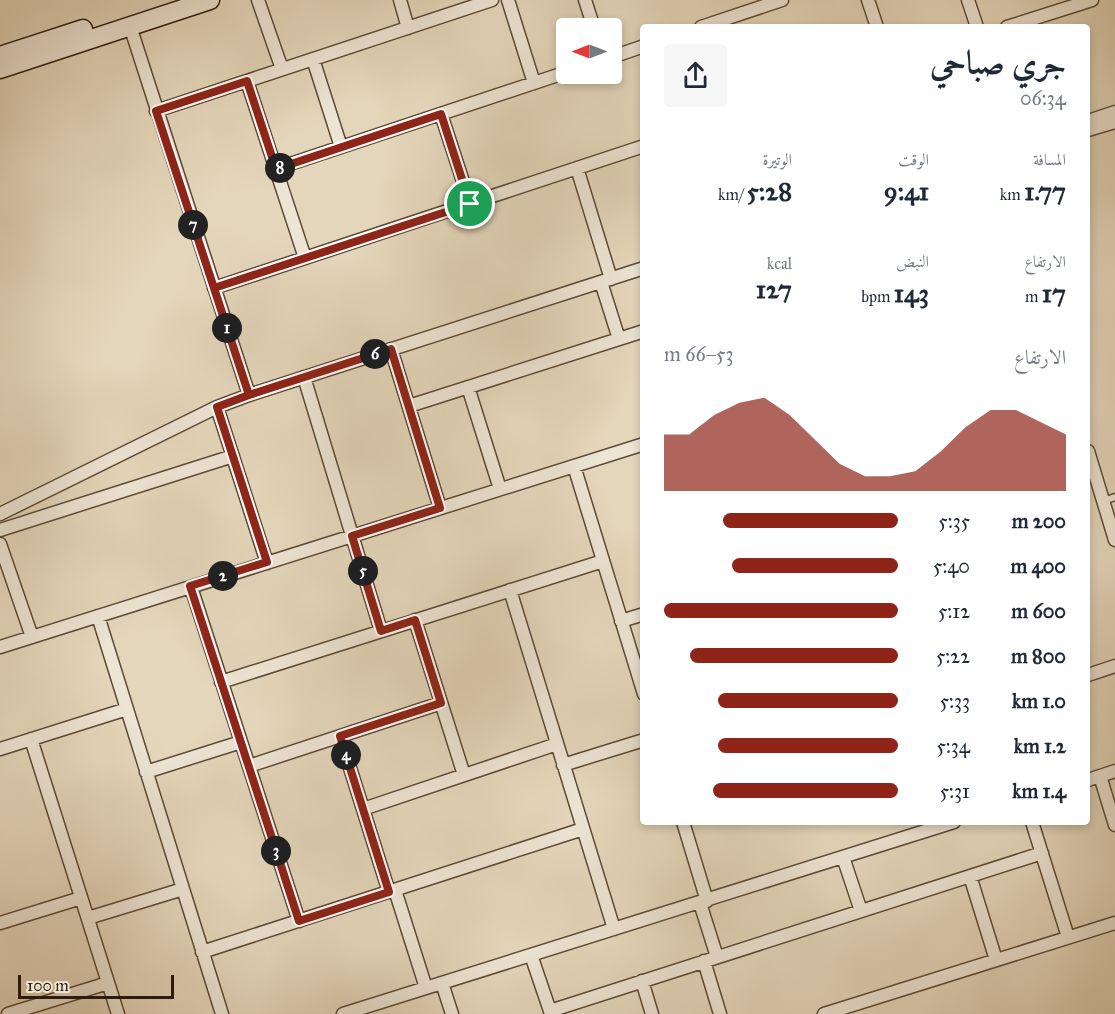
<!DOCTYPE html>
<html lang="ar">
<meta charset="utf-8">
<style>
:root{--surface:#fff;--page:#f6f6f7;--text:#1f2937;--muted:#747a83;--accent:#8f2418}
body{margin:0;font-family:"IM FELL Great Primer",Amiri,serif;background:var(--page);color:var(--text);direction:rtl;height:100vh;display:flex;flex-direction:column;font-size:22px;white-space:nowrap}
*{box-sizing:border-box;margin:0}
p{font-size:20px;color:var(--muted)}
.icon{flex:none;width:33px;height:33px;fill:none;stroke:currentColor;stroke-width:2;stroke-linecap:round;stroke-linejoin:round}
.map{position:relative;flex:1;overflow:hidden;direction:ltr}
.details{position:absolute;left:640px;top:24px;width:450px;height:801px;display:flex;flex-direction:column;background:var(--surface);border-radius:6px;box-shadow:0 3px 9px #0003;direction:rtl}
.details>*{flex:none}
.needle{width:39px;rotate:270deg}
.tools{position:absolute;left:556px;top:18px;display:grid;gap:12px}
.tools a{display:grid;place-items:center;width:66px;height:66px;border-radius:6px;background:var(--surface);box-shadow:0 3px 9px #0003;font-size:30px}
.scale{position:absolute;left:18px;bottom:15px;width:156px;box-sizing:border-box;padding-left:6px;border:3px solid #2d1c0c;border-top:0;font-size:16px;line-height:21px;white-space:nowrap;color:#2d1c0c;-webkit-text-stroke:4px #ede4d3;paint-order:stroke}
.pin{position:absolute;display:grid;place-items:center;width:51px;height:51px;color:#fff;margin:-26px;border:3px solid #fff;border-radius:50%;box-shadow:0 2px 6px #0007}
.km{position:absolute;width:30px;height:30px;margin:-15px;border-radius:50%;background:#222;color:#fff;font-size:16px;line-height:30px;text-align:center}
.round{display:grid;place-items:center;flex:none;width:63px;height:63px;border-radius:6px;background:var(--page)}
.overview{display:flex;align-items:center;justify-content:space-between;height:102px;padding:0 24px}
h1{font-size:33px;font-weight:700;line-height:45px}
.stats{display:grid;grid-template-columns:repeat(3,1fr);gap:9px;height:102px;padding:6px 24px}
.stats div{display:grid;align-content:center}
.stats b{font-size:26px;font-weight:700}
.stats small{font-size:16px;font-weight:400}
.stats p{font-size:16px}
.chart{height:168px;padding:12px 24px}
.chart p{display:flex;justify-content:space-between}
.chart svg{width:100%;height:108px;margin-top:6px;fill:var(--accent);opacity:.7}
ul{padding:0 24px;list-style:none;font-size:20px}
li{display:grid;grid-template-columns:96px 72px 1fr;align-items:center;height:45px}
li i{height:15px;border-radius:8px;background:var(--accent)}
.map>svg:first-child{display:block}
.lines{fill:none;stroke-linecap:round;stroke-linejoin:round}
.lane-casing{stroke:#5b4a38;stroke-width:9}
.street-casing{stroke:#5b4a38;stroke-width:15}
.secondary-casing{stroke:#2d1c0c;stroke-width:21}
.lane{stroke:#ede4d3;stroke-width:6}
.street{stroke:#ede4d3;stroke-width:12}
.secondary{stroke:#ede4d3;stroke-width:18}
.route-casing{stroke:#fff;stroke-width:12}
.route{stroke:#8f2418;stroke-width:8}
</style>
<div class="map">
<svg width="1115" height="1014" viewBox="0 0 1115 1014">
<rect width="100%" height="100%" fill="#e4d6bb"/>
<filter id="stains"><feTurbulence type="fractalNoise" baseFrequency=".00333" numOctaves="4"/><feColorMatrix values="0 0 0 0 .2 0 0 0 0 .09 0 0 0 0 .02 0 0 0 .5 -.17"/></filter>
<radialGradient id="worn" r=".72"><stop offset=".6" stop-color="#630" stop-opacity="0"/><stop offset="1" stop-color="#630" stop-opacity=".3"/></radialGradient>
<g class="lines">
<g class="lane-casing">
<path id="lane" d="M 1103,501 L 1115,497"/>
</g>
<g class="street-casing">
<path id="street" d="M 258,0 L 282,69
M 400,0 L 408,28
M 508,0 L 534,83
M 585,0 L 594,28
M 868,0 L 877,27
M 968,0 L 977,27
M 130,26 L 249,395
M 701,27 L 782,0
M 1007,27 L 1092,0
M 612,57 L 644,46
M 313,59 L 341,147
M 247,81 L 305,258
M 156,111 L 492,0
M 441,114 L 470,203
M 1088,121 L 1115,112
M 1088,130 L 1115,122
M 577,168 L 611,279
M 275,169 L 567,72
M 601,282 L 619,339
M 214,288 L 644,146
M 391,349 L 440,508
M 304,377 L 381,631
M 468,387 L 500,489
M 409,406 L 644,331
M 217,407 L 267,563
M 1088,451 L 1115,540
M 574,466 L 644,694
M 0,514 L 217,407 L 249,395 L 644,268
M 0,530 L 233,456
M 0,544 L 32,637
M 191,587 L 299,921
M 510,590 L 614,929
M 98,616 L 222,1014
M 415,620 L 464,775
M 621,621 L 644,614
M 0,647 L 644,444
M 1088,675 L 1115,666
M 221,682 L 603,561
M 340,736 L 389,892
M 31,739 L 118,1014
M 0,749 L 127,709
M 563,765 L 644,740
M 249,766 L 441,703
M 146,772 L 241,742
M 1100,776 L 1115,825
M 1088,780 L 1115,771
M 363,809 L 557,744
M 683,822 L 707,901
M 1032,822 L 1068,937
M 843,857 L 861,911
M 970,876 L 996,960
M 395,890 L 426,988
M 700,903 L 717,957
M 88,918 L 183,889
M 0,923 L 81,898
M 202,952 L 583,829
M 531,955 L 551,1014
M 704,961 L 720,1014
M 642,981 L 652,1014
M 442,983 L 452,1014
M 550,1011 L 1042,853
M 8,1014 L 108,983
M 343,1014 L 954,822
M 824,1014 L 1115,923"/>
</g>
<g class="secondary-casing">
<path id="secondary" d="M 0,56 L 83,29
M 0,69 L 210,0"/>
</g>
<use href="#lane" class="lane"/>
<use href="#street" class="street"/>
<use href="#secondary" class="secondary"/>
</g>
<g class="lines">
<g class="route-casing">
<path id="route" d="M 470,204 L 214,288 L 249,395 L 217,407 L 267,562 L 190,586 L 299,921 L 389,892 L 340,736 L 441,703 L 415,620 L 381,631 L 352,536 L 440,508 L 391,349 L 249,395 L 156,111 L 247,81 L 276,169 L 441,114 L 470,204"/>
</g>
<use href="#route" class="route"/>
</g>
<rect width="100%" height="100%" filter="url(#stains)"/>
<rect width="100%" height="100%" fill="url(#worn)"/>
</svg>
<div class="tools">
<a><svg class="needle" viewBox="-14 -14 28 28"><path d="M0-13l5 13h-10z" fill="#e53935"/><path d="M0 13l5-13h-10z" fill="#747a83"/></svg></a>
</div>
<div class="scale">100 m</div>
<div class="pin" style="left:470px;top:204px;background:#1e9e55"><svg class="icon" aria-label="arrive" viewBox="0 0 24 24"><path d="M6 21V4h12l-3 4 3 4H6"/></svg></div>
<b class="km" style="left:227px;top:328px">1</b>
<b class="km" style="left:223px;top:576px">2</b>
<b class="km" style="left:276px;top:851px">3</b>
<b class="km" style="left:346px;top:755px">4</b>
<b class="km" style="left:363px;top:571px">5</b>
<b class="km" style="left:375px;top:354px">6</b>
<b class="km" style="left:193px;top:225px">7</b>
<b class="km" style="left:280px;top:168px">8</b>
<section class="details">
<div class="overview"><div><h1>جري صباحي</h1><p>06:34</p></div><a class="round"><svg class="icon" aria-label="share" viewBox="0 0 24 24"><path d="M12 15V3M7 8l5-5 5 5M5 13v7h14v-7"/></svg></a></div>
<div class="stats">
<div><p>المسافة</p><b>1.77<small> km</small></b></div>
<div><p>الوقت</p><b>9:41</b></div>
<div><p>الوتيرة</p><b>5:28<small> /km</small></b></div>
</div>
<div class="stats">
<div><p>الارتفاع</p><b>17<small> m</small></b></div>
<div><p>النبض</p><b>143<small> bpm</small></b></div>
<div><p>kcal</p><b>127</b></div>
</div>
<div class="chart"><p><span>الارتفاع</span>53–66 m</p>
<svg viewBox="0 0 160 44" preserveAspectRatio="none"><path d="M0 44V21L10 21L20 13L30 8L40 6L50 13L60 23L70 33L80 38L90 38L100 36L110 28L120 18L130 11L140 11L150 16L160 21V44z"/></svg>
</div>
<ul>
<li><b>200 m</b>5:35<i style="width:75%"></i></li>
<li><b>400 m</b>5:40<i style="width:71%"></i></li>
<li><b>600 m</b>5:12<i style="width:100%"></i></li>
<li><b>800 m</b>5:22<i style="width:89%"></i></li>
<li><b>1.0 km</b>5:33<i style="width:77%"></i></li>
<li><b>1.2 km</b>5:34<i style="width:77%"></i></li>
<li><b>1.4 km</b>5:31<i style="width:79%"></i></li>
</ul>
</section>
</div>
